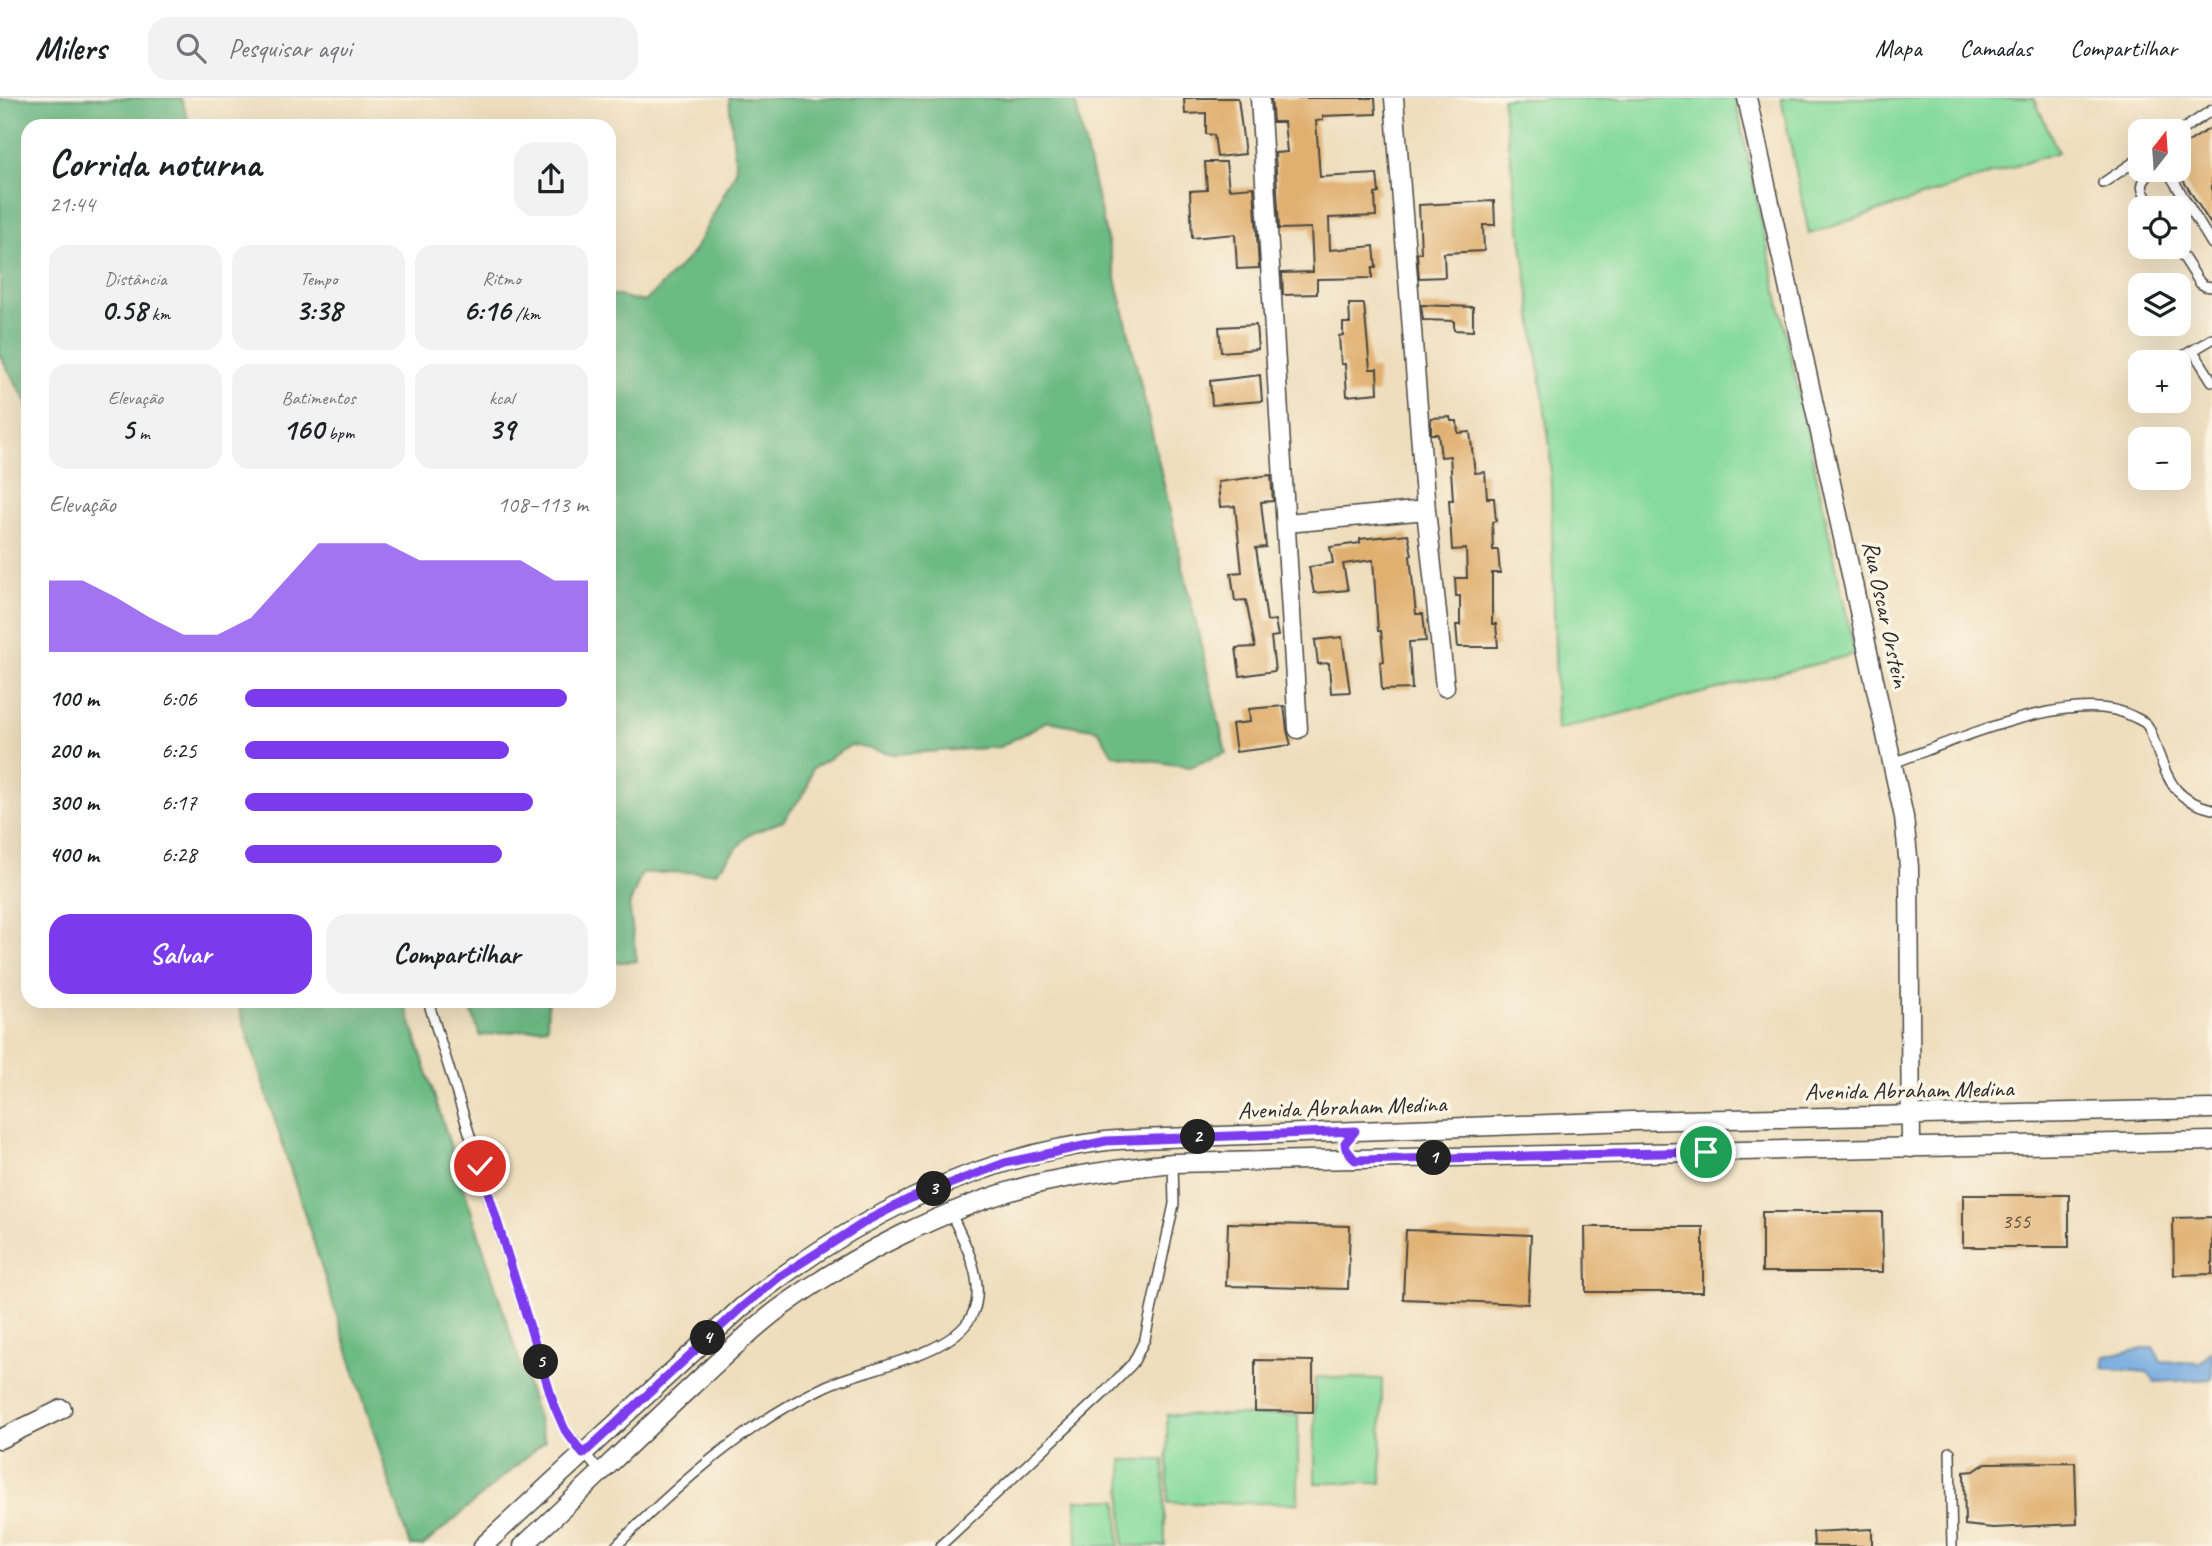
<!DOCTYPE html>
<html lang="pt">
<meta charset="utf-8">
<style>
:root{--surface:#fff;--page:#f2f2f2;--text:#202124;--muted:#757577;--line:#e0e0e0;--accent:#7c3aed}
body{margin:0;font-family:Caveat,sans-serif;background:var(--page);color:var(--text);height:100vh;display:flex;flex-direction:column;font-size:26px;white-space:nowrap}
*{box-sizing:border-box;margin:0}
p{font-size:23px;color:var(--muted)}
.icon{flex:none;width:38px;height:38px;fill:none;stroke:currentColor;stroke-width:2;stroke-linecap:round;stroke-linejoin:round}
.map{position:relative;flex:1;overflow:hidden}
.panel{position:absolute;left:21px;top:21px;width:595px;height:889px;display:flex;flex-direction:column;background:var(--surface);border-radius:21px;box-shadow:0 7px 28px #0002}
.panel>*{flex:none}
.needle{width:46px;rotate:17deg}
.fabs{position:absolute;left:2128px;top:21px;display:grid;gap:14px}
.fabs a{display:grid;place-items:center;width:63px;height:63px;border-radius:14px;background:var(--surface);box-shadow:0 7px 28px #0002;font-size:35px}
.pin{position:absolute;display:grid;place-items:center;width:60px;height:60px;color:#fff;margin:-30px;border:4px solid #fff;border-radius:50%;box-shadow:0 2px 7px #0007}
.km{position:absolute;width:35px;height:35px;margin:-18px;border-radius:50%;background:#222;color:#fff;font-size:19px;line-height:35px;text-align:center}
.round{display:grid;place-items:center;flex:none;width:74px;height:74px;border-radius:21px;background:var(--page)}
.overview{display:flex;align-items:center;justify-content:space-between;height:119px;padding:0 28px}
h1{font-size:38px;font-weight:800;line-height:52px}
.figures{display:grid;grid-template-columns:repeat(3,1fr);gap:10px;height:119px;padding:7px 28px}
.figures div{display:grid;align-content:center;border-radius:18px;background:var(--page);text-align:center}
.figures b{font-size:30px;font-weight:800}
.figures small{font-size:19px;font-weight:400}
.figures p{font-size:19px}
.chart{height:196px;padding:14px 28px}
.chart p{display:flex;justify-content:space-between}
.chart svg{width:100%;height:126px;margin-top:7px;fill:var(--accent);opacity:.7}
.primary-button{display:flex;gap:14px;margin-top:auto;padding:14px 28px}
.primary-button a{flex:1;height:80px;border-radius:21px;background:var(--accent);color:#fff;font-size:28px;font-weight:800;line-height:80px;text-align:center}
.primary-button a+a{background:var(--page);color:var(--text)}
ul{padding:0 28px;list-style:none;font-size:23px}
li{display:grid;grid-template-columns:112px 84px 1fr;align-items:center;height:52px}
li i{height:18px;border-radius:9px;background:var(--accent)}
header{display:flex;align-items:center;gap:42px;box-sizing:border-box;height:98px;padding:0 35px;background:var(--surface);border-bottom:2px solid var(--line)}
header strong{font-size:33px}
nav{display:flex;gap:38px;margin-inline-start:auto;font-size:24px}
.search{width:490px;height:63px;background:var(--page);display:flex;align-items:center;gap:18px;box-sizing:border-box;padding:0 24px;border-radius:21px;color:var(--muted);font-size:26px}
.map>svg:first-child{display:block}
.green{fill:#85da9d;stroke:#588264;stroke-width:2}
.forest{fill:#6cba84;stroke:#4c7258;stroke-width:2}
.water{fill:#72a9e0;stroke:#4e6a86;stroke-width:2}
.building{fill:#e0b071}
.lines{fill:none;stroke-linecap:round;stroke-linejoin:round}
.lane-casing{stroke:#484641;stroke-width:12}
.street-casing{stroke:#484641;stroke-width:21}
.lane{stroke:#fff;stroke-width:9}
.street{stroke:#fff;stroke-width:18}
.route-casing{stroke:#fff;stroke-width:14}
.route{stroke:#7c3aed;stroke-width:9}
.labels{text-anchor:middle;stroke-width:7;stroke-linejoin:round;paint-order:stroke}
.number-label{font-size:21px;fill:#584c3c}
.street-label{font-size:24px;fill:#2b2b2b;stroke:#fcf5e5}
</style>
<header>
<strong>Milers</strong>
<div class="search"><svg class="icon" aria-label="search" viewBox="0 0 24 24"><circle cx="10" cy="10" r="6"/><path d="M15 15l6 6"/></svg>Pesquisar aqui</div>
<nav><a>Mapa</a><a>Camadas</a><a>Compartilhar</a></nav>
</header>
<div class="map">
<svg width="2212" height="1448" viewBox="0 0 2212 1448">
<rect width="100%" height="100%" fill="#fcf5e5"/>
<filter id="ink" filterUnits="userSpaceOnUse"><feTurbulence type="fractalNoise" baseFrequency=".0143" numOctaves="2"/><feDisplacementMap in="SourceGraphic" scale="14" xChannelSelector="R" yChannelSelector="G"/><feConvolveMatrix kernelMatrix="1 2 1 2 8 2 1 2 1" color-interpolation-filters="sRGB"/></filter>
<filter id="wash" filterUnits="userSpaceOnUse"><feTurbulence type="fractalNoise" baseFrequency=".00686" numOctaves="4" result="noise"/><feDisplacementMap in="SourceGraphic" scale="28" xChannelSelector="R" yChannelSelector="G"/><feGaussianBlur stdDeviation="1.57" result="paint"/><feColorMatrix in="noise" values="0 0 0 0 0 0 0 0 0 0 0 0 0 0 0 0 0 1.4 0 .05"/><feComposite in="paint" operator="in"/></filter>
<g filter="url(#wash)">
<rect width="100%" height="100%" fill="#eedebd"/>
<path class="green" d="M 1502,0 L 1735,0 L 1855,556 L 1557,632 L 1550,349 Z
M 1781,0 L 2034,0 L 2058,54 L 1809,136 Z
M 1315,1279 L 1382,1281 L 1381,1385 L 1315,1385 Z
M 1167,1317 L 1298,1317 L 1298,1405 L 1168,1405 Z
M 1122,1362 L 1164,1362 L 1165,1448 L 1123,1448 Z
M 1076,1402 L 1118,1402 L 1119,1448 L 1077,1448 Z"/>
<path class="forest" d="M 0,0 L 181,0 L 190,28 L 28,28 L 28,306 L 0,258 Z
M 729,0 L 1072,0 L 1076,7 L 1226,655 L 1190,669 L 1113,657 L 1098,632 L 1047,623 L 1000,649 L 894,656 L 851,647 L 812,671 L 807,691 L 783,723 L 748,737 L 716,774 L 642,775 L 629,808 L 637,863 L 609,865 L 609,196 L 645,204 L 693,155 L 736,73 Z
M 237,903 L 404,903 L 545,1343 L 423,1448 L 410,1448 Z
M 468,903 L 548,903 L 547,929 L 480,938 Z"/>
<path class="water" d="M 2153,1249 L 2161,1263 L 2200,1265 L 2212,1252 L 2212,1281 L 2155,1284 L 2147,1274 L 2103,1270 L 2105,1258 Z"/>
<g id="blocks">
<path class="building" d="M 1184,0 L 1238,0 L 1245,56 L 1217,59 L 1214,37 L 1206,36 L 1206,15 L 1185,16 Z
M 1271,0 L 1375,0 L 1376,16 L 1323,18 L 1323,22 L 1316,23 L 1320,79 L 1377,76 L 1379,95 L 1375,96 L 1376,118 L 1329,120 L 1330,152 L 1374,148 L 1376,170 L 1372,170 L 1372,180 L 1317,181 L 1317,196 L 1283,197 L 1282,175 L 1313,174 L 1311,130 L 1279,131 L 1275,55 L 1287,54 L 1284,24 L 1273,24 Z
M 2212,29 L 2212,128 L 2179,76 L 2179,50 Z
M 1205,64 L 1226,64 L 1229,91 L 1254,89 L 1259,170 L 1237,171 L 1235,136 L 1192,140 L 1190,93 L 1207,92 Z
M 1494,103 L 1495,127 L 1483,127 L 1484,153 L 1444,155 L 1445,179 L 1419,180 L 1417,155 L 1421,155 L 1419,107 Z
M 1349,206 L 1364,206 L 1370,271 L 1377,271 L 1378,295 L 1347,298 L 1345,266 L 1341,266 L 1339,238 L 1343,237 L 1343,225 L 1350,225 Z
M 1421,207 L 1473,209 L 1473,233 L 1454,232 L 1454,223 L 1423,222 Z
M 1256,227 L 1258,251 L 1221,254 L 1219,229 Z
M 1260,277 L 1262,303 L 1212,307 L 1210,283 Z
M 1450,319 L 1451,323 L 1457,323 L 1458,335 L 1470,334 L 1475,375 L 1485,374 L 1487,400 L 1494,400 L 1496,423 L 1492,424 L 1493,452 L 1498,452 L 1500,475 L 1492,475 L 1492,526 L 1496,526 L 1498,549 L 1458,549 L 1456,527 L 1460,527 L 1460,498 L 1456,498 L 1455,480 L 1467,480 L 1466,451 L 1452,452 L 1449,402 L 1453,402 L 1450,358 L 1441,359 L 1438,336 L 1431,336 L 1431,320 Z
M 1271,377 L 1273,403 L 1261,404 L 1266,449 L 1256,450 L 1267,523 L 1275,522 L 1278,538 L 1271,539 L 1275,573 L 1240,578 L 1236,550 L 1255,549 L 1246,502 L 1235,503 L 1231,475 L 1242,474 L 1235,408 L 1220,409 L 1218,384 Z
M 1408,436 L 1412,457 L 1410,458 L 1416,516 L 1423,516 L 1426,543 L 1409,544 L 1412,591 L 1382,592 L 1380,564 L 1384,563 L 1381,533 L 1378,533 L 1373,462 L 1343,466 L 1348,492 L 1314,495 L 1309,469 L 1333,465 L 1330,449 L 1360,445 L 1360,441 Z
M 1342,539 L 1350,594 L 1331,595 L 1329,565 L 1318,566 L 1315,542 Z
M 1284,608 L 1287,632 L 1291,647 L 1236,654 L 1232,626 L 1250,624 L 1249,611 Z
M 1963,1097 L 2069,1097 L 2069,1149 L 1963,1149 Z
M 1762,1114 L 1882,1114 L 1883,1174 L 1762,1174 Z
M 2212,1119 L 2212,1176 L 2174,1177 L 2173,1120 Z
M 1228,1125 L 1350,1128 L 1348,1191 L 1226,1188 Z
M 1585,1129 L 1703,1129 L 1703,1194 L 1586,1194 Z
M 1406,1132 L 1531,1137 L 1528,1206 L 1403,1201 Z
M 1255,1262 L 1313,1263 L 1313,1314 L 1255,1313 Z
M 2075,1364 L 2077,1426 L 1993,1430 L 1965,1427 L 1964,1374 L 1974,1373 L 1986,1365 Z
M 1872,1431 L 1872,1448 L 1814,1448 L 1813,1434 Z"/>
</g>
</g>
<g filter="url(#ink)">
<use href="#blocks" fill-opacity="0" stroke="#484641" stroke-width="2"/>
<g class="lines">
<g class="lane-casing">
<path id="lane" d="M 2179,34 L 2212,12
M 2167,72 L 2212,146
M 2103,85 L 2140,60
M 2153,110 C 2142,93 2135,86 2155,72
M 2177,149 L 2200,185 L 2205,188 L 2212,189
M 2193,253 L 2212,283
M 2173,264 L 2212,241
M 1893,665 C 1952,644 2076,587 2134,619 C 2138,621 2145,624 2147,627 C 2151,632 2153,642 2155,647 C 2169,682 2172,701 2212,711
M 428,903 L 554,1307 L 565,1332 L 601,1375
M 1950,1354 L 1952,1448
M 616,1448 C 678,1387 746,1325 826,1288 C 865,1270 950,1258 971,1219 C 989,1187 964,1143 950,1114
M 940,1448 L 1103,1296 L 1133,1265 L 1145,1241 L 1174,1106 L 1173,1065"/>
</g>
<g class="street-casing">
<path id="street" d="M 1260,0 L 1298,631
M 1394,0 L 1426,412 L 1445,589
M 1747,0 L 1904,719 L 1909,769 L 1911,1050
M 1287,425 L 1426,412
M 0,1341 L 62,1311
M 483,1448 L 742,1209 C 846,1125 971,1059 1106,1043 C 1126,1041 1146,1041 1165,1040 L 1632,1023 L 2212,1011
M 523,1448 C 580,1395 636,1340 693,1287 C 721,1261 749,1233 780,1210 C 851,1158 947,1109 1032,1087 C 1078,1076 1126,1070 1173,1065 L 2212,1043"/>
</g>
<use href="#lane" class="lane"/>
<use href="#street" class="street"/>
</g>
</g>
<g class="lines" filter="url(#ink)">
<g class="route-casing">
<path id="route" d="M 480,1068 L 554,1307 L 565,1332 L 583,1356 L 742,1209 L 779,1179 L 870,1121 L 909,1101 L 1005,1065 L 1106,1043 L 1355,1033 L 1345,1045 L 1346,1051 L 1355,1062 L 1706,1054"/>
</g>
<use href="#route" class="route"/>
</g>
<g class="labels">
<g class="number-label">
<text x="2016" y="1130">355</text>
</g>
<g class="street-label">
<text transform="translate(1886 516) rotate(78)" y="8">Rua Oscar Orstein</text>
<text transform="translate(1909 992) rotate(-1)" y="8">Avenida Abraham Medina</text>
<text transform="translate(1342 1009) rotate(-2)" y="8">Avenida Abraham Medina</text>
</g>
</g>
</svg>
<div class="fabs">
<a><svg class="needle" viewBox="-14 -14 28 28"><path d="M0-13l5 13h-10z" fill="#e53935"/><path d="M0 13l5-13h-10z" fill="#757577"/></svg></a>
<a><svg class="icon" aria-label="locate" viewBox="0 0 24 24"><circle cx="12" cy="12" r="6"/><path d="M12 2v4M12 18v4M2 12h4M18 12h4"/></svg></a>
<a><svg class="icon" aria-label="layers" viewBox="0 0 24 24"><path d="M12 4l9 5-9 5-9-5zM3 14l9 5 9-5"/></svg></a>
<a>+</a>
<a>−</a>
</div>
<div class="pin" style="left:1706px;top:1054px;background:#1e9e55"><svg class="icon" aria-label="arrive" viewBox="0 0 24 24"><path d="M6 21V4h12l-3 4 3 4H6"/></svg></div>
<div class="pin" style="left:480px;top:1068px;background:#d93025"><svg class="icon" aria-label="check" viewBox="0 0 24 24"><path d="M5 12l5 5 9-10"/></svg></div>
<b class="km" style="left:1434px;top:1060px">1</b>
<b class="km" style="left:1198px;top:1039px">2</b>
<b class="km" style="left:934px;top:1091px">3</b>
<b class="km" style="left:708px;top:1240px">4</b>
<b class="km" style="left:541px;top:1264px">5</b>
<section class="panel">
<div class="overview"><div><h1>Corrida noturna</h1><p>21:44</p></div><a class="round"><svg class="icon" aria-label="share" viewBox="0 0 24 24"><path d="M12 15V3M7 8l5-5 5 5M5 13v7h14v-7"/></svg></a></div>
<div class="figures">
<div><p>Distância</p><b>0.58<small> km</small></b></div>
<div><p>Tempo</p><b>3:38</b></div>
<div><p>Ritmo</p><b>6:16<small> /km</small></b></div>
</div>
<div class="figures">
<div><p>Elevação</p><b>5<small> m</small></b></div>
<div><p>Batimentos</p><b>160<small> bpm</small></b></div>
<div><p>kcal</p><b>39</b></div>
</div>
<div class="chart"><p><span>Elevação</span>108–113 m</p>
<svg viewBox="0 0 160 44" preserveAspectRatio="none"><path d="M0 44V19L10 19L20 25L30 32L40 38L50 38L60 32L70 19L80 6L90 6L100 6L110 12L120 12L130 12L140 12L150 19L160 19V44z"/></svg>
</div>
<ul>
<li><b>100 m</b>6:06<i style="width:94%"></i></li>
<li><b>200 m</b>6:25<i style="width:77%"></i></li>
<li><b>300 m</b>6:17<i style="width:84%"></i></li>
<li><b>400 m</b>6:28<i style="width:75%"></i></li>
</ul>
<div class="primary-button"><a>Salvar</a><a>Compartilhar</a></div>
</section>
</div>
